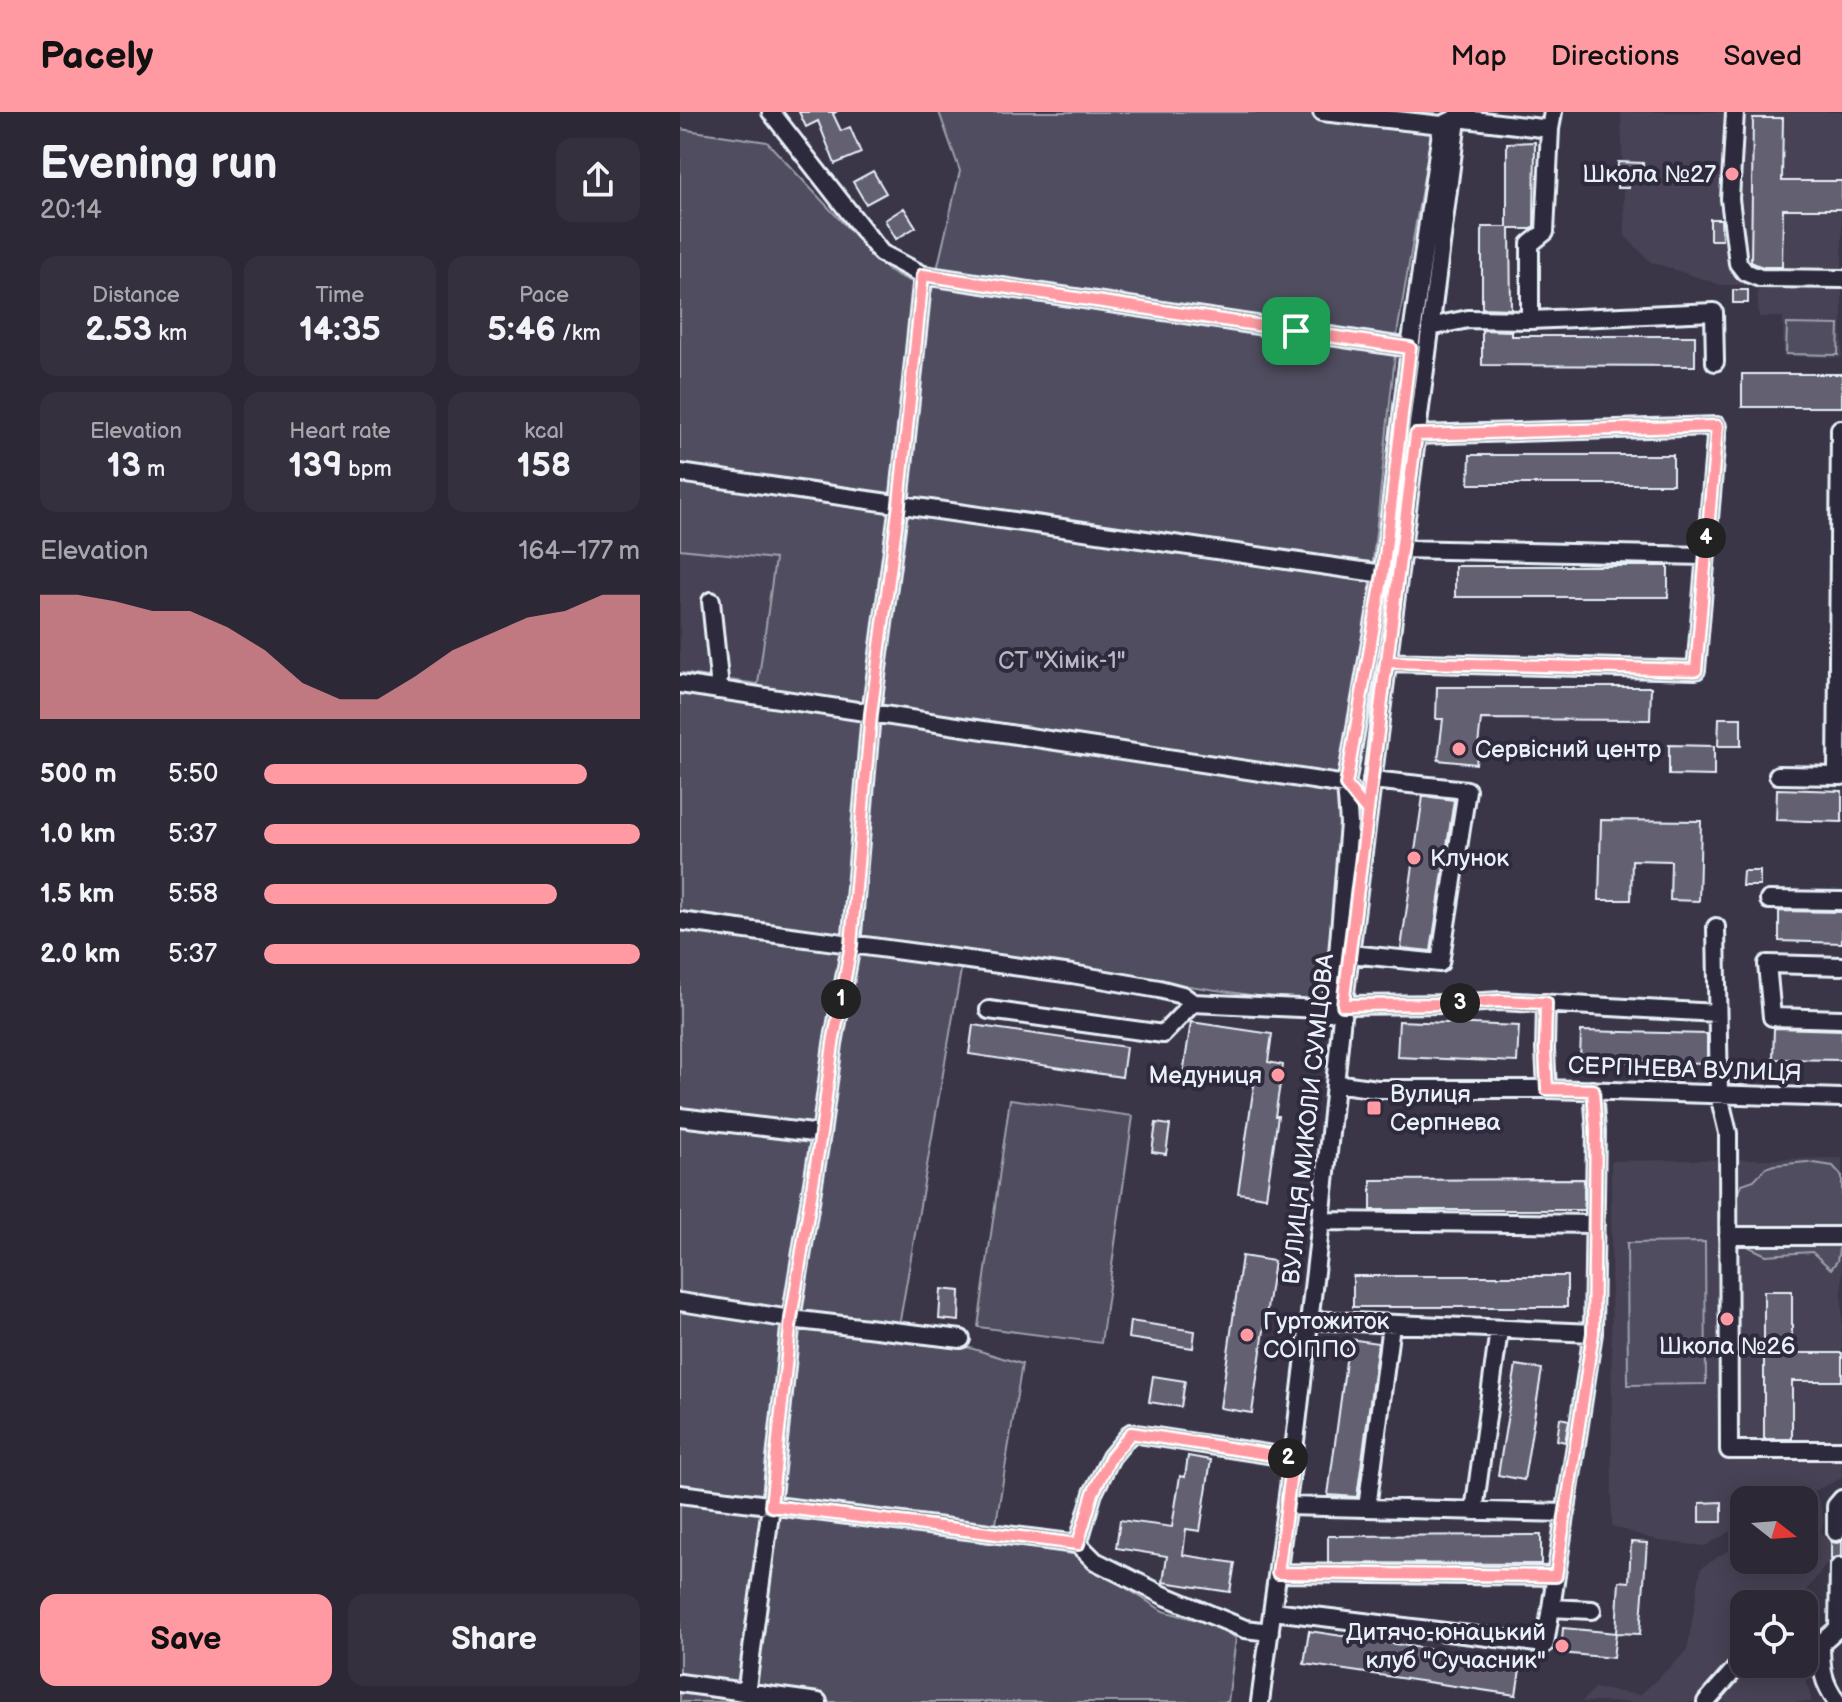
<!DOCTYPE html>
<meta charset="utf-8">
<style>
:root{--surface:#2c2836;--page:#34303e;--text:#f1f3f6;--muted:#a6a6ad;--line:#484451;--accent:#ff9aa2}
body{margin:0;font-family:"Balsamiq Sans",sans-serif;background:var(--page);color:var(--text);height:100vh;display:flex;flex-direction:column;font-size:30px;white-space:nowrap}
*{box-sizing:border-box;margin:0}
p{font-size:26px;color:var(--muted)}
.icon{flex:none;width:44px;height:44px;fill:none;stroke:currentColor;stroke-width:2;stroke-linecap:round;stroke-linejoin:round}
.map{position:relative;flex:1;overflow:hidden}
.panel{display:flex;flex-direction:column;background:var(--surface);width:680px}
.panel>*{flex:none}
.needle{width:52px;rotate:107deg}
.buttons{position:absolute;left:1050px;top:1374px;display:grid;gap:16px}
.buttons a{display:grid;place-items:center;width:88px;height:88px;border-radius:16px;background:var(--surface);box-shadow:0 4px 20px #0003,0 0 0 2px var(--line);font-size:40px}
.pin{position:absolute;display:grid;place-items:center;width:68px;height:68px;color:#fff;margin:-34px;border-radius:16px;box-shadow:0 4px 12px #0006}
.km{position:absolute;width:40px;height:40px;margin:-20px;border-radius:50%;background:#222;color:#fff;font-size:22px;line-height:40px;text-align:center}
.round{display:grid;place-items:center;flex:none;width:84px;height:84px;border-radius:16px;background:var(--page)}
.overview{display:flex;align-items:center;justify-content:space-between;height:136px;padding:0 40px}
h1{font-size:44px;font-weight:700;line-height:60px}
.stats{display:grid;grid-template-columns:repeat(3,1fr);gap:12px;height:136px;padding:8px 40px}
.stats div{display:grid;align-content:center;border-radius:16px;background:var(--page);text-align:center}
.stats b{font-size:34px;font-weight:700}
.stats small{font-size:22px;font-weight:400}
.stats p{font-size:22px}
.chart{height:224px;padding:16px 40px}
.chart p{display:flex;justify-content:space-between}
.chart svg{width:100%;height:144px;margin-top:8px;fill:var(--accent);opacity:.7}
.button{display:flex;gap:16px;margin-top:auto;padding:16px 40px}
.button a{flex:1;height:92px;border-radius:16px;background:var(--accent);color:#111;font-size:32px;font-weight:700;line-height:92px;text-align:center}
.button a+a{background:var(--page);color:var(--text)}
ul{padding:0 40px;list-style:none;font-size:26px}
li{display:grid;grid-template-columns:128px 96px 1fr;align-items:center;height:60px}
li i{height:20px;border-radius:10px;background:var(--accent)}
header{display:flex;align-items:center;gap:48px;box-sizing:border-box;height:112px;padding:0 40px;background:var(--accent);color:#111}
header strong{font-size:38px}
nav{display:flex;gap:44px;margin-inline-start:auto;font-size:28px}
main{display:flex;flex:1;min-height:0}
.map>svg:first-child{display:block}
.built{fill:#464354}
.green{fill:#504e5f;stroke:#9ca0ac;stroke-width:2}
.building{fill:#636171;stroke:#e8f1f8;stroke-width:2}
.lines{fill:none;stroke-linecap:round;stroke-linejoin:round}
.minor-casing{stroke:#e8f1f8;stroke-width:22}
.minor{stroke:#2f2a3d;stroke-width:16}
.route-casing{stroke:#fff;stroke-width:16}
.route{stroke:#ff9aa2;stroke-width:10}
.poi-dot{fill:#ff9aa2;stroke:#2f2a3d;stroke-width:3}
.labels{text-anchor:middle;stroke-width:8;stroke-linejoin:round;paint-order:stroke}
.poi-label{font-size:24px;fill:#e8f1f8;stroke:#2f2a3d;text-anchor:start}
.park-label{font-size:24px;fill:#b3b8c2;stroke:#2f2a3d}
.street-label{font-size:24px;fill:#e8f1f8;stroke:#2f2a3d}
</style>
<header>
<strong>Pacely</strong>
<nav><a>Map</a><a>Directions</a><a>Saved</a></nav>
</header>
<main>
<section class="panel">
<div class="overview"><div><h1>Evening run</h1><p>20:14</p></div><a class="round"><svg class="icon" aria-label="share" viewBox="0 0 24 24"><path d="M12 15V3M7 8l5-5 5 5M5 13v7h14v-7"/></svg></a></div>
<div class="stats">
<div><p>Distance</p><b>2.53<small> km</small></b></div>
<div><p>Time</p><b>14:35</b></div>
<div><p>Pace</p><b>5:46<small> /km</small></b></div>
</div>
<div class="stats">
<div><p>Elevation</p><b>13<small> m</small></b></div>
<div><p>Heart rate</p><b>139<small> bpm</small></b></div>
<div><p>kcal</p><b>158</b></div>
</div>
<div class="chart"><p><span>Elevation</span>164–177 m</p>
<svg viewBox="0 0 160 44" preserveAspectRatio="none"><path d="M0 44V6L10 6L20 8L30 11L40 11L50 16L60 23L70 33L80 38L90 38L100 31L110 23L120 18L130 13L140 11L150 6L160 6V44z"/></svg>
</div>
<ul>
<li><b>500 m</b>5:50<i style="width:86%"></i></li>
<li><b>1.0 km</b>5:37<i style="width:100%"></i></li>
<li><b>1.5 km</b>5:58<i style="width:78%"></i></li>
<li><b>2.0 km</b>5:37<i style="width:100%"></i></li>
</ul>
<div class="button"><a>Save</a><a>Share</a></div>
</section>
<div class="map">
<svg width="1162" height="1590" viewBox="0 0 1162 1590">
<rect width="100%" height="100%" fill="#3a3648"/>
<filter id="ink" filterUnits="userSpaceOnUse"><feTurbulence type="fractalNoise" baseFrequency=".0125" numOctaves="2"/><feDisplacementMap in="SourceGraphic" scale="16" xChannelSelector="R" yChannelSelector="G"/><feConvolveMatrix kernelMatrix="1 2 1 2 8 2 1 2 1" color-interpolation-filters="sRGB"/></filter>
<g filter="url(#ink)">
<path class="built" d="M 941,0 L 1162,0 L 1162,246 L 1103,244 L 1103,205 L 1079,205 L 1077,173 L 1041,173 L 971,150 L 945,124 Z
M 0,437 L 95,446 L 78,573 L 0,561 Z
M 1162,1046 L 1162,1366 L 1115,1388 L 1064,1388 L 1064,1412 L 1025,1434 L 979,1429 L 932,1414 L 931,1049 Z
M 1139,1388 L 1144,1408 L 1141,1421 L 1151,1429 L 1151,1447 L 1115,1492 L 1064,1492 L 1064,1552 L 1122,1552 L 1132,1590 L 902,1590 L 914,1576 L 960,1583 L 1007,1539 L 1021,1456 L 1064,1428 L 1064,1448 L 1124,1448 L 1124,1392 Z"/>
<path class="green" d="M 259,0 L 755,0 L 718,216 L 645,894 L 284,841 L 219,1214 L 342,1252 L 313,1430 L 392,1442 L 483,1499 L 529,1511 L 556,1526 L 548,1590 L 0,1590 L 0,561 L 78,572 L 95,447 L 0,437 L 0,17 L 87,30 L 208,159 L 252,179 L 280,59 Z
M 1107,212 L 1159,213 L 1158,243 L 1106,242 Z
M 330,987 L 453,1004 L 421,1231 L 298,1215 Z
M 1127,1050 L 1153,1054 L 1162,1064 L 1162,1131 L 1160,1131 L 1157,1149 L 1151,1157 L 1132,1140 L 1086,1143 L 1069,1135 L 1060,1121 L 1054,1096 L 1062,1072 L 1074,1068 L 1085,1056 L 1094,1053 Z
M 1025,1130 L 1026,1272 L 948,1273 L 947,1131 Z"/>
<path class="building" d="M 119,0 L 156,0 L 153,2 L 161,19 L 170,15 L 181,41 L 155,52 L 138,9 L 126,15 Z
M 1073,6 L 1103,6 L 1102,69 L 1162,69 L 1162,97 L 1103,97 L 1102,155 L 1082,155 L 1071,150 Z
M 855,30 L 854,115 L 852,117 L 830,117 L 831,197 L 802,196 L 802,115 L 827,115 L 827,31 Z
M 938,50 L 963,51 L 964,68 L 949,69 L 949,76 L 937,76 Z
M 193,59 L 206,81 L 186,92 L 173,70 Z
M 224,96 L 236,115 L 216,127 L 205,108 Z
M 1030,107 L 1041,107 L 1042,128 L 1030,128 Z
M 1053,178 L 1068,178 L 1068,191 L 1053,191 Z
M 802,218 L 831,219 L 831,224 L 1015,224 L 1015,254 L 802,253 Z
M 1062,262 L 1162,262 L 1162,295 L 1062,295 Z
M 790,343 L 993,343 L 993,372 L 789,372 Z
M 775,454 L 988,454 L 988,485 L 775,485 Z
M 757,575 L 971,575 L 970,608 L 801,607 L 796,652 L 758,648 L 763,607 L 756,607 Z
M 1039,606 L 1061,606 L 1061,634 L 1038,634 Z
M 989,633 L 1034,634 L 1034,664 L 989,663 Z
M 1097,677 L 1162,679 L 1162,710 L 1096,708 Z
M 743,684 L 774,688 L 751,839 L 721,836 Z
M 921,708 L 1021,709 L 1019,789 L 990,788 L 991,749 L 952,748 L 951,788 L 919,788 Z
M 1063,759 L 1080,759 L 1080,774 L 1062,774 Z
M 1099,799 L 1162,800 L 1162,831 L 1099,829 Z
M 719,909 L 839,914 L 837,950 L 717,945 Z
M 511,910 L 592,922 L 588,950 L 603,953 L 595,1004 L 598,1004 L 586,1085 L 558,1081 L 574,973 L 503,962 Z
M 293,913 L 446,935 L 442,965 L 289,942 Z
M 1094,916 L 1162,918 L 1162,948 L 1093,947 Z
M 901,919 L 1027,922 L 1027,951 L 900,948 Z
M 476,1011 L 490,1013 L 486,1042 L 472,1040 Z
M 904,1067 L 904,1098 L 691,1098 L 691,1068 Z
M 562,1144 L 594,1149 L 572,1301 L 540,1296 Z
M 673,1164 L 887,1164 L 887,1195 L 673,1195 Z
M 261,1177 L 280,1179 L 279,1209 L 259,1207 Z
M 1084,1179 L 1112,1179 L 1112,1241 L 1162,1241 L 1162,1269 L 1112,1269 L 1112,1327 L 1084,1327 Z
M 450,1209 L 515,1219 L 513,1236 L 448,1226 Z
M 669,1227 L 698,1231 L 677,1385 L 648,1383 Z
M 836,1253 L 862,1257 L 844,1368 L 818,1363 Z
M 473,1264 L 505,1269 L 501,1295 L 469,1290 Z
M 880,1306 L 889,1308 L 885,1330 L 877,1328 Z
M 508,1344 L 531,1348 L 520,1419 L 506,1417 L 503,1443 L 555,1451 L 550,1480 L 483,1470 L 487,1444 L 436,1436 L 440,1408 L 492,1415 L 500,1364 L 505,1365 Z
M 1042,1390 L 1042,1410 L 1020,1410 L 1020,1391 Z
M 861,1423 L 861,1452 L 648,1451 L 648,1424 Z
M 1162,1429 L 1162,1444 L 1151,1447 L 1151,1430 L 1157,1431 Z
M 951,1430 L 967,1431 L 960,1522 L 936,1521 L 939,1469 L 949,1470 Z
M 883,1516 L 936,1521 L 933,1546 L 881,1541 Z
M 629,1519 L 841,1551 L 836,1583 L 624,1552 Z"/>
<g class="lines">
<g class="minor-casing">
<path id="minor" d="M 91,0 L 201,141 L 243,163 L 730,236
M 642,0 L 762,13
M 1055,0 L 1050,87 L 1058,151 L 1065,160 L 1080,166 L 1162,167
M 850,208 L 850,132 L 865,120 L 870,17
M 750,215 L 788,207 L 850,208 L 1034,200 L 1035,250
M 0,361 L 703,462
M 721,437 L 1024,444
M 31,489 L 39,567 L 37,578
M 706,550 L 1016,558 L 1037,314 L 736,323
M 0,572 L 666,673 L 669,712 L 656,866 L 649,900 L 641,897 L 513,891 L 502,883 L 479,877 L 392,862 L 0,809
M 1098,663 L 1162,664
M 1157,664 L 1160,317
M 671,679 L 666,673 L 703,462 L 730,236 L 762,13 L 777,6 L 870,17 L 873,0
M 1089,788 L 1162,789
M 1036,815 L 1039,983 L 1048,1021 L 1049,1338 L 1162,1338
M 670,842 L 760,851 L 787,678 L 692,668
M 1162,854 L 1087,852 L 1092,905 L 1162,907
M 866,891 L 865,938 L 867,977
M 663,893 L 773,892 L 820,889 L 1037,901
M 309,898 L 483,922 L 513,891
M 655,971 L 697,977 L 867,977 L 1162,986
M 0,1005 L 141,1022 L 153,932 L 171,833 L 191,602 L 219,392 L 243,163
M 641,1109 L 915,1112
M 1048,1124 L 1162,1124
M 0,1190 L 111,1207 L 281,1227
M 629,1208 L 913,1221
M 0,1382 L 398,1432 L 415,1449 L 483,1483 L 565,1517 L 590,1520
M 607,1394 L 886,1401
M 687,1396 L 711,1213
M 794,1399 L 819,1218
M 1156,1420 L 1156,1394 L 1162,1387
M 398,1432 L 413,1381 L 431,1345 L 451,1321 L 613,1346
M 598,1461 L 876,1464
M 871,1496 L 913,1221 L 916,1019 L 913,978
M 593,1499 L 865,1532 L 871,1496 L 912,1498
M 0,1571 L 138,1590
M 65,1590 L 91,1394 L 111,1207 L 141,1022
M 580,1590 L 613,1346 L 641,1109 L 662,904 L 778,0
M 1026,1590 L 1064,1547
M 1157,1590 C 1142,1570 1141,1555 1141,1531 L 1158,1516 L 1159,1455 L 1162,1455"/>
</g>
<use href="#minor" class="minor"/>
</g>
</g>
<g class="lines" filter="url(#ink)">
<g class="route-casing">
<path id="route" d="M 616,219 L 243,163 L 219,392 L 191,602 L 171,833 L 153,932 L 141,1022 L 111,1207 L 91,1394 L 398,1432 L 413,1381 L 431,1345 L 451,1321 L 613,1346 L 598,1461 L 876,1464 L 913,1221 L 916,1019 L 913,978 L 867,977 L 865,938 L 866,891 L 820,889 L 773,892 L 663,893 C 687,703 712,513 736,323 L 1037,314 L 1016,558 L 706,550 L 687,699 L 666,673 L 703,462 L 730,236 L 616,219"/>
</g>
<use href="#route" class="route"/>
</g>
<g class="poi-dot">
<circle cx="1052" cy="62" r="8"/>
<circle cx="779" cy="637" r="8"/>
<circle cx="734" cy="746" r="8"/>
<circle cx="598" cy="963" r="8"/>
<rect x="686" y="988" width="16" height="16" rx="4"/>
<circle cx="1047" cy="1207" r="8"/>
<circle cx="567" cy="1223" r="8"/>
<circle cx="882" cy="1534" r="8"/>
</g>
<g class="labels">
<g class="poi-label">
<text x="1036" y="70" text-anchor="end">Школа №27</text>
<text x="795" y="645">Сервісний центр</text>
<text x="750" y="754">Клунок</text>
<text x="582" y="971" text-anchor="end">Медуниця</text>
<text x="710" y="990">Вулиця<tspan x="710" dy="28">Серпнева</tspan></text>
<text x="583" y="1217">Гуртожиток<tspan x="583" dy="28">СОІППО</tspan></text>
<text x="1047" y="1242" text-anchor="middle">Школа №26</text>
<text x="866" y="1528" text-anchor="end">Дитячо-юнацький<tspan x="866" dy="28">клуб "Сучасник"</tspan></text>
</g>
<g class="park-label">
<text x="382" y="556">СТ "Хімік-1"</text>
</g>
<g class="street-label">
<text transform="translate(1005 957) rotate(2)" y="8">СЕРПНЕВА ВУЛИЦЯ</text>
<text transform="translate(628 1007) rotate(-84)" y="8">ВУЛИЦЯ МИКОЛИ СУМЦОВА</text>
</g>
</g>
</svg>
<div class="buttons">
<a><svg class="needle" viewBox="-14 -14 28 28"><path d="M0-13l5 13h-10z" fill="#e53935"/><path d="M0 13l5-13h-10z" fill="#a6a6ad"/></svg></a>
<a><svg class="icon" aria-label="locate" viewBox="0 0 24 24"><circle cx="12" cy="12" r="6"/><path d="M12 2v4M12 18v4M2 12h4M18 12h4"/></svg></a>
</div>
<div class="pin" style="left:616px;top:219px;background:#1e9e55"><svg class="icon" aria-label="arrive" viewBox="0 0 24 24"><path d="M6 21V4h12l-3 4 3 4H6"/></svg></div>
<b class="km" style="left:161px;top:887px">1</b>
<b class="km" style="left:608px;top:1346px">2</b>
<b class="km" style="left:780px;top:891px">3</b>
<b class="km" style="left:1026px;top:426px">4</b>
</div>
</main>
